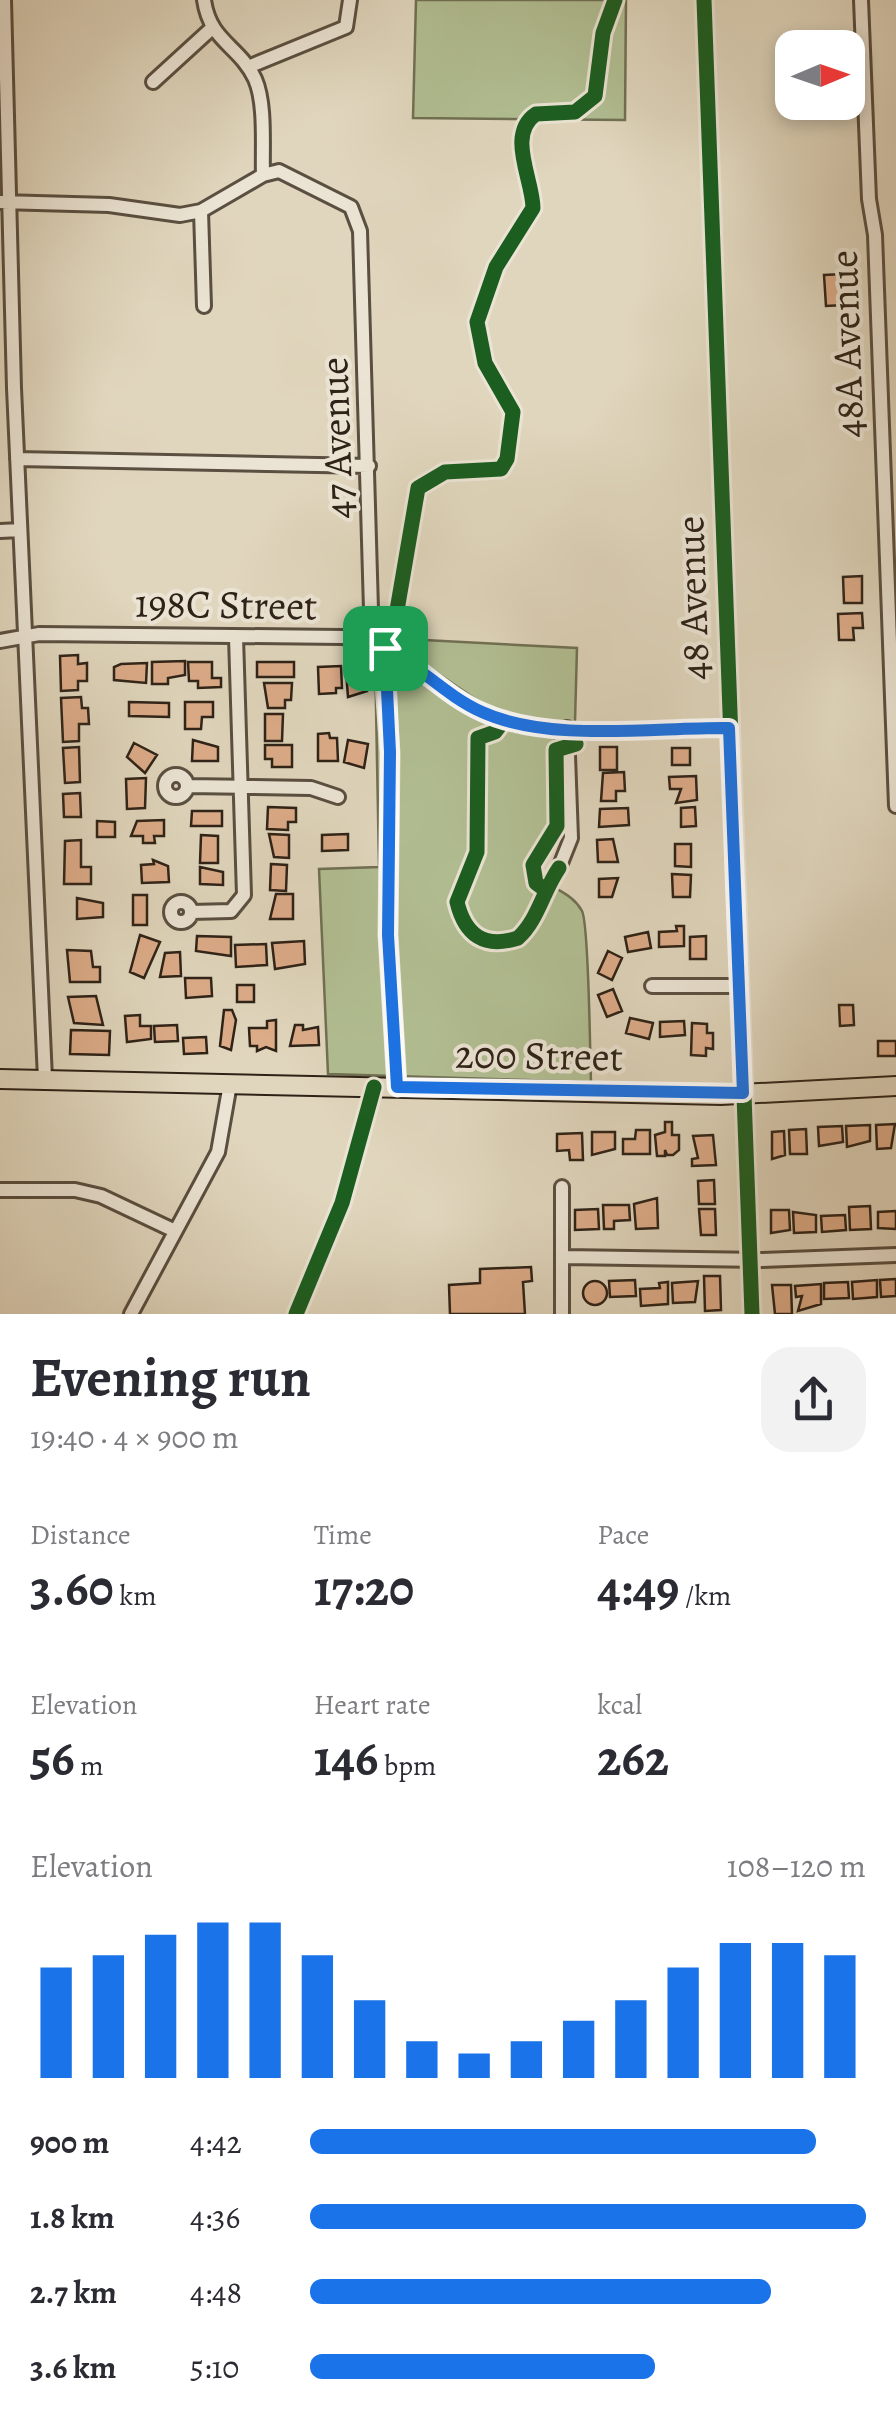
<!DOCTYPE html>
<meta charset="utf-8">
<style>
:root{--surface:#fff;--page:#f2f2f3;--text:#2b2b33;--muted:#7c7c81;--accent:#1a73e8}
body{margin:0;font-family:Alegreya,serif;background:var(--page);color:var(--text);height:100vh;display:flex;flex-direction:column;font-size:38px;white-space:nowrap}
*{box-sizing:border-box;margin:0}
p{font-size:32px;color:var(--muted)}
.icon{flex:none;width:55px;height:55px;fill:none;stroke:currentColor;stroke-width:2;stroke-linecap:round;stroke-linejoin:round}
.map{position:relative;height:1314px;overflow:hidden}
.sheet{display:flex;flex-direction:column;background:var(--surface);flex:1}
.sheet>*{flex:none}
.needle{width:65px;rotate:88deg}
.buttons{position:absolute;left:775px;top:30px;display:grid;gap:20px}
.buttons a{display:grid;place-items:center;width:90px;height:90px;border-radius:20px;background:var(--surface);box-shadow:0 5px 15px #0003;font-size:50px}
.pin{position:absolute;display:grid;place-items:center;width:85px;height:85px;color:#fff;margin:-42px;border-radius:20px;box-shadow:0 5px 15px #0006}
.round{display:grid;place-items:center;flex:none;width:105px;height:105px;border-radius:30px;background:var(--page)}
.headline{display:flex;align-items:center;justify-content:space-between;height:170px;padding:0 30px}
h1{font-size:55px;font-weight:700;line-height:75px}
.stats{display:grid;grid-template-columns:repeat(3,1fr);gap:15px;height:170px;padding:10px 30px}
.stats div{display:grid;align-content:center}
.stats b{font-size:50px;font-weight:700}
.stats small{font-size:28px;font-weight:400}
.stats p{font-size:28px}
.chart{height:280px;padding:20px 30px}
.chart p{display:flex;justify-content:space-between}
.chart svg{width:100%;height:180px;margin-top:10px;stroke:var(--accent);stroke-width:6}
ul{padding:0 30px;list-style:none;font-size:32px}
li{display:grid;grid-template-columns:160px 120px 1fr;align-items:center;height:75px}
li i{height:25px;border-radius:12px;background:var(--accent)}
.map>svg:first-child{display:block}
.green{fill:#b1be92;stroke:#707054;stroke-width:2.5}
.building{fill:#ddac89;stroke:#2e2217;stroke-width:2.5}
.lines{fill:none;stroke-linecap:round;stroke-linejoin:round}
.minor-casing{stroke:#5a4f40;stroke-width:18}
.major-casing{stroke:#2e2217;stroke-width:22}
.minor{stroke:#ebe4d4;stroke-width:12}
.major{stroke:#e0d6bd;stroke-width:18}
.cycleway-casing{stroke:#ebe4d4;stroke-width:21}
.cycleway{stroke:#1b5e20;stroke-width:15}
.route-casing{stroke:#fff;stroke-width:20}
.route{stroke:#1a73e8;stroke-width:12}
.labels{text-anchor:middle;stroke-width:8;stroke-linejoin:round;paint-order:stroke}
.street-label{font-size:40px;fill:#2e2217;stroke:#ebe4d4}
</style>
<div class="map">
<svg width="896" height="1314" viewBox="0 0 896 1314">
<rect width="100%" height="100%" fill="#e0d6bd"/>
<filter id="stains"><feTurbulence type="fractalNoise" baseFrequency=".002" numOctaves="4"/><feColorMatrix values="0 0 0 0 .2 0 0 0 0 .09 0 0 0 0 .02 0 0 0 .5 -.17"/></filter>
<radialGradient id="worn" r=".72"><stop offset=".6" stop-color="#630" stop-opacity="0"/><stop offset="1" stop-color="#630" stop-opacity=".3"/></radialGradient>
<path class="green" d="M 416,0 L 626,0 L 625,120 L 413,118 Z
M 386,638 L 577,648 L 575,722 L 540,721 L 487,707 Z
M 375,652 L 416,673 L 473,715 L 504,727 L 550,735 L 561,744 L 563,837 L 542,855 L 538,871 C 546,890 570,889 582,911 C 589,924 590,1056 591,1082 L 328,1074 L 319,869 L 379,867 Z"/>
<path class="building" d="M 843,274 L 844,305 L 826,306 L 824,275 Z
M 862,576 L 862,603 L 844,603 L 843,577 Z
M 862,613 L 863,628 L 853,628 L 854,640 L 839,640 L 838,614 Z
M 78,655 L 78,664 L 87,663 L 87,681 L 78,681 L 78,690 L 61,691 L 60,656 Z
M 185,661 L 185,675 L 168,678 L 168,684 L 152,684 L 152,662 Z
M 188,662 L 212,662 L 212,678 L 221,678 L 221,687 L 198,688 L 198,681 L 189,681 Z
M 257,662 L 294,662 L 294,677 L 257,677 Z
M 147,663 L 146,683 L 114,680 L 114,667 L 121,664 Z
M 341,666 L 342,688 L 336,688 L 336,693 L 319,694 L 318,667 Z
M 366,669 L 367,691 L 348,697 L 346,671 Z
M 264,683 L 292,683 L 291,700 L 285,700 L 285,708 L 268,708 Z
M 81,697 L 82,708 L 88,708 L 89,724 L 79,724 L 79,741 L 63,742 L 61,698 Z
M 129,702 L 169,703 L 169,717 L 129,716 Z
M 185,702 L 213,702 L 213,717 L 202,717 L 201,729 L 185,729 Z
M 265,714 L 283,714 L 282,741 L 265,741 Z
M 329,733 L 330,738 L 337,738 L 338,761 L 318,761 L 318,734 Z
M 193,740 L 218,747 L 218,761 L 192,761 Z
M 348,740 L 368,744 L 364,768 L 344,762 Z
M 134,743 L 157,755 L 145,773 L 127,757 Z
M 265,745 L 292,745 L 292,767 L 272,767 L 272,759 L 265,759 Z
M 79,747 L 80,782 L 65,783 L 63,748 Z
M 600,747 L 617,747 L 617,770 L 600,770 Z
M 672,748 L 690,748 L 690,765 L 672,765 Z
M 624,772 L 625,791 L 616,791 L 616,801 L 601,801 L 603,773 Z
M 696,776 L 697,800 L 676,803 L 681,789 L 670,789 L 669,777 Z
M 146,778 L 145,808 L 127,809 L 126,779 Z
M 80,793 L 81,817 L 64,817 L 63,794 Z
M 268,807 L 296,808 L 296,822 L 288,822 L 288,830 L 267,829 Z
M 695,807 L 696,826 L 681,827 L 681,808 Z
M 628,808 L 629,825 L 599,827 L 600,809 Z
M 192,811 L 222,811 L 222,826 L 191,826 Z
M 164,820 L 164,836 L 154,836 L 155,843 L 143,843 L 143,836 L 131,836 L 137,821 Z
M 97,821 L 115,822 L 115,837 L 97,837 Z
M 269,834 L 289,835 L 289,858 L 274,857 Z
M 348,834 L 348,850 L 322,851 L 322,835 Z
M 201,835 L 218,836 L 218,863 L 200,863 Z
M 613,839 L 618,862 L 598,862 L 597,840 Z
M 81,840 L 81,867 L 91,867 L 91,884 L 64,884 L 65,841 Z
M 675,844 L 691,844 L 691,867 L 675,866 Z
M 153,860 L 168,866 L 169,882 L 142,883 L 141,865 L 154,864 Z
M 271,864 L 287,865 L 286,891 L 270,890 Z
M 200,867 L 223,872 L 223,885 L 200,884 Z
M 672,874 L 691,875 L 690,897 L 673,897 Z
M 618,878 L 612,897 L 599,897 L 599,879 Z
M 276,894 L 293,894 L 293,919 L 270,919 Z
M 133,895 L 147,895 L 147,925 L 133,925 Z
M 77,898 L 103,903 L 103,917 L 77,919 Z
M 676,926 L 684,926 L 684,946 L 659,947 L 659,932 L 677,931 Z
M 648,932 L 651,948 L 628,952 L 625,937 Z
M 140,935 L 160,942 L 144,978 L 130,972 Z
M 197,936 L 231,937 L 231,956 L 196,951 Z
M 706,936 L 706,959 L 690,959 L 690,937 Z
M 304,941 L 305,964 L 275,969 L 272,943 Z
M 266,944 L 267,965 L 236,967 L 235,945 Z
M 67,950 L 91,951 L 93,967 L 100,967 L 100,982 L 70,982 Z
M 608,951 L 622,958 L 612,980 L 598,973 Z
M 180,952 L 181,976 L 160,977 L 165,953 Z
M 185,978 L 211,978 L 212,996 L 186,998 Z
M 237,985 L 254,985 L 254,1002 L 237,1002 Z
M 613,989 L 622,1011 L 607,1017 L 598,995 Z
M 96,996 L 103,1025 L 74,1023 L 68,997 Z
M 839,1005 L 853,1005 L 854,1025 L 840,1026 Z
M 224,1010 L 232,1010 L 236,1020 L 231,1050 L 220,1046 Z
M 140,1015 L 140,1026 L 151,1026 L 151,1039 L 127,1042 L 125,1016 Z
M 630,1018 L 653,1023 L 649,1039 L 626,1033 Z
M 276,1020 L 276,1051 L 266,1047 L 257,1051 L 257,1046 L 250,1046 L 249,1028 L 267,1028 L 267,1021 Z
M 684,1021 L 685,1035 L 660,1037 L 660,1022 Z
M 692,1023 L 707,1024 L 707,1033 L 713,1033 L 713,1049 L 706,1048 L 706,1056 L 691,1055 Z
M 177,1025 L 178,1041 L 155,1042 L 154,1026 Z
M 295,1025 L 303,1025 L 303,1030 L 318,1027 L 319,1045 L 290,1046 Z
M 71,1030 L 110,1031 L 109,1055 L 70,1054 Z
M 206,1037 L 207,1053 L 184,1054 L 183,1038 Z
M 878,1041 L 896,1041 L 896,1056 L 878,1056 Z
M 665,1122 L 672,1122 L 672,1135 L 679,1135 L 679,1150 L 673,1155 L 667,1155 L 665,1150 L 665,1156 L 657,1156 L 655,1135 L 665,1132 Z
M 895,1124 L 891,1148 L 877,1149 L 876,1125 Z
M 870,1125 L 870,1141 L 847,1147 L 846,1126 Z
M 842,1126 L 843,1142 L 819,1146 L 818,1127 Z
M 806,1129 L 807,1154 L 790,1154 L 789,1130 Z
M 636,1130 L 650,1130 L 650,1154 L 623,1154 L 623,1139 L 635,1139 Z
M 784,1131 L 785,1155 L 772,1159 L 772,1132 Z
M 592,1132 L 615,1132 L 615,1149 L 592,1155 Z
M 582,1133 L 583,1160 L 570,1160 L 569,1150 L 557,1151 L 557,1134 Z
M 713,1135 L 716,1165 L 692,1166 L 692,1159 L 698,1158 L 693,1136 Z
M 714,1180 L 715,1204 L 699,1204 L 698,1181 Z
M 657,1198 L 658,1228 L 636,1229 L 634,1204 Z
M 603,1205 L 629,1205 L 630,1220 L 614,1221 L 614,1229 L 604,1229 Z
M 870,1206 L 871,1229 L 850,1230 L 849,1207 Z
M 598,1209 L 599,1229 L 575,1230 L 575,1210 Z
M 699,1209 L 715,1209 L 716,1235 L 701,1235 Z
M 771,1210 L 789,1210 L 790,1230 L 771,1233 Z
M 896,1211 L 896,1229 L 878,1228 L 878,1212 Z
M 793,1212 L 816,1215 L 816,1232 L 794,1233 Z
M 845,1215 L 846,1230 L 822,1232 L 821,1216 Z
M 531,1267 L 532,1281 L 523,1282 L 525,1314 L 450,1314 L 449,1285 L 480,1283 L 480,1269 Z
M 704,1276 L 720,1276 L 721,1310 L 705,1311 Z
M 896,1279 L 896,1296 L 881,1297 L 880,1280 Z
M 635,1280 L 636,1296 L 610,1297 L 609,1281 Z
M 877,1280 L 877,1297 L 853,1299 L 852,1282 Z
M583 1293a12 12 0 1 1 24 0a12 12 0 1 1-24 0Z
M 698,1281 L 695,1302 L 673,1303 L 672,1283 Z
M 668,1282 L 668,1304 L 641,1306 L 640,1289 L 660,1288 L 659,1283 Z
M 848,1282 L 849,1298 L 824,1299 L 824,1283 Z
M 821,1284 L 821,1304 L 798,1311 L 802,1296 L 796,1297 L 795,1286 Z
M 772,1285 L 791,1285 L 792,1314 L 775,1314 Z"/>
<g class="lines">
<g class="minor-casing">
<path id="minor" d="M 4,0 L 14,388 L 45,1079
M 204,0 C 210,42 239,45 255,79 C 266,104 262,147 263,175
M 704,0 L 752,1314
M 861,0 L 869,199 L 875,235 L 896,806
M 248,67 L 346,27 L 350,0
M 153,82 L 211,29
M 1,202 L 109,205 L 180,215 L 201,211 L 263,175 L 279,171 L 351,207 L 360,231 L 372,644
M 201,211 L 204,306
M 17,459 L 369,466
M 0,531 L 20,530
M 0,641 L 39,634 L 343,637 C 406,647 440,698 498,719 C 558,740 663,727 729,729
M165 786a11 11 0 1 1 22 0a11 11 0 1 1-22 0Z
M 187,786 L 311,788 L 338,797
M 559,868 L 571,838 L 567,728
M171 912a10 10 0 1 1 20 0a10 10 0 1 1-20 0Z
M 191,912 L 231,911 L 244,895 L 236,637
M 652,986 L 738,986
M 562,1187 L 562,1314
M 0,1190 L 75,1190 L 101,1196 L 175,1231
M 565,1257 L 762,1260 L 896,1255
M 131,1314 L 218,1152 L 230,1084"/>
</g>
<g class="major-casing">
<path id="major" d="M 0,1079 L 721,1095 L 896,1086"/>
</g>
<use href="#minor" class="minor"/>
<use href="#major" class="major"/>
<g class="cycleway-casing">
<path id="cycleway" d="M 704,0 L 752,1314
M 504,720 L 495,732 L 478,738 L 477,852 L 457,902 C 465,935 484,949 518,938 C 538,920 543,891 559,868
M 544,889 L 536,883 L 533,865 L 557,826 L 556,750 L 576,744
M 397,1087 L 388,935 L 390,753 L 383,657 L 386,638 L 392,633 L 396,616 L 418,488 L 445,472 L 501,469 L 507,459 L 513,412 L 485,363 L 477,322 L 496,267 L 533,208 C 533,180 506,134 536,114 L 575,112 L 595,96 L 603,33 L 615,0
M 296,1314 L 342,1203 L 374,1087"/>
</g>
<use href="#cycleway" class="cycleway"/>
</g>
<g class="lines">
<g class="route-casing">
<path id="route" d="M 385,648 C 420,666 446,696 482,712 C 550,743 655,727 729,728 L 743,1093 L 397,1087 L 388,935 L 390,752 Z"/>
</g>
<use href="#route" class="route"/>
</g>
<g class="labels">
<g class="street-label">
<text transform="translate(846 344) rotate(-92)" y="14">48A Avenue</text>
<text transform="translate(336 438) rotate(-92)" y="14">47 Avenue</text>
<text transform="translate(692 598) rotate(-92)" y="14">48 Avenue</text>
<text transform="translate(226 604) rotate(1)" y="14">198C Street</text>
<text transform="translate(539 1055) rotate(1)" y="14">200 Street</text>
</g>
</g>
<rect width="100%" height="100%" filter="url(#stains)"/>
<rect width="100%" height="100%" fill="url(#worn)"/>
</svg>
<div class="buttons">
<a><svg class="needle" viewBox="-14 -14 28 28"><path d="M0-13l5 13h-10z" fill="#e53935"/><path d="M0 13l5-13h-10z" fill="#7c7c81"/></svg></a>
</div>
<div class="pin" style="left:385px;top:648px;background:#1e9e55"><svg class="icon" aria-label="arrive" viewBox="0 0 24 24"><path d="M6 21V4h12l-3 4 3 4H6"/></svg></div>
</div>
<section class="sheet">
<div class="headline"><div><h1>Evening run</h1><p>19:40 · 4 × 900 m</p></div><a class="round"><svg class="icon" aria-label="share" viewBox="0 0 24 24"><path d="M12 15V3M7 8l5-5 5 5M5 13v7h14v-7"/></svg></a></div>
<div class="stats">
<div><p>Distance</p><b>3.60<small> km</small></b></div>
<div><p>Time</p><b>17:20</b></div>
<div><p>Pace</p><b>4:49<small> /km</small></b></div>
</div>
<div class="stats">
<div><p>Elevation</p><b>56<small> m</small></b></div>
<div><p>Heart rate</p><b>146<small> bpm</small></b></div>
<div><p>kcal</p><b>262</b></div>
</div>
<div class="chart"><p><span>Elevation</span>108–120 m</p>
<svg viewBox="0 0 160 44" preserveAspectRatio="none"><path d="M5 44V17M15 44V14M25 44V9M35 44V6M45 44V6M55 44V14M65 44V25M75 44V35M85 44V38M95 44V35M105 44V30M115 44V25M125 44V17M135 44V11M145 44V11M155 44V14"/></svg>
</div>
<ul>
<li><b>900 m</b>4:42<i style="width:91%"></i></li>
<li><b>1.8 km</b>4:36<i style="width:100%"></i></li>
<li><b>2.7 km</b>4:48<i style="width:83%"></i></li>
<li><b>3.6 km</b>5:10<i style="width:62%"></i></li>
</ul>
</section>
